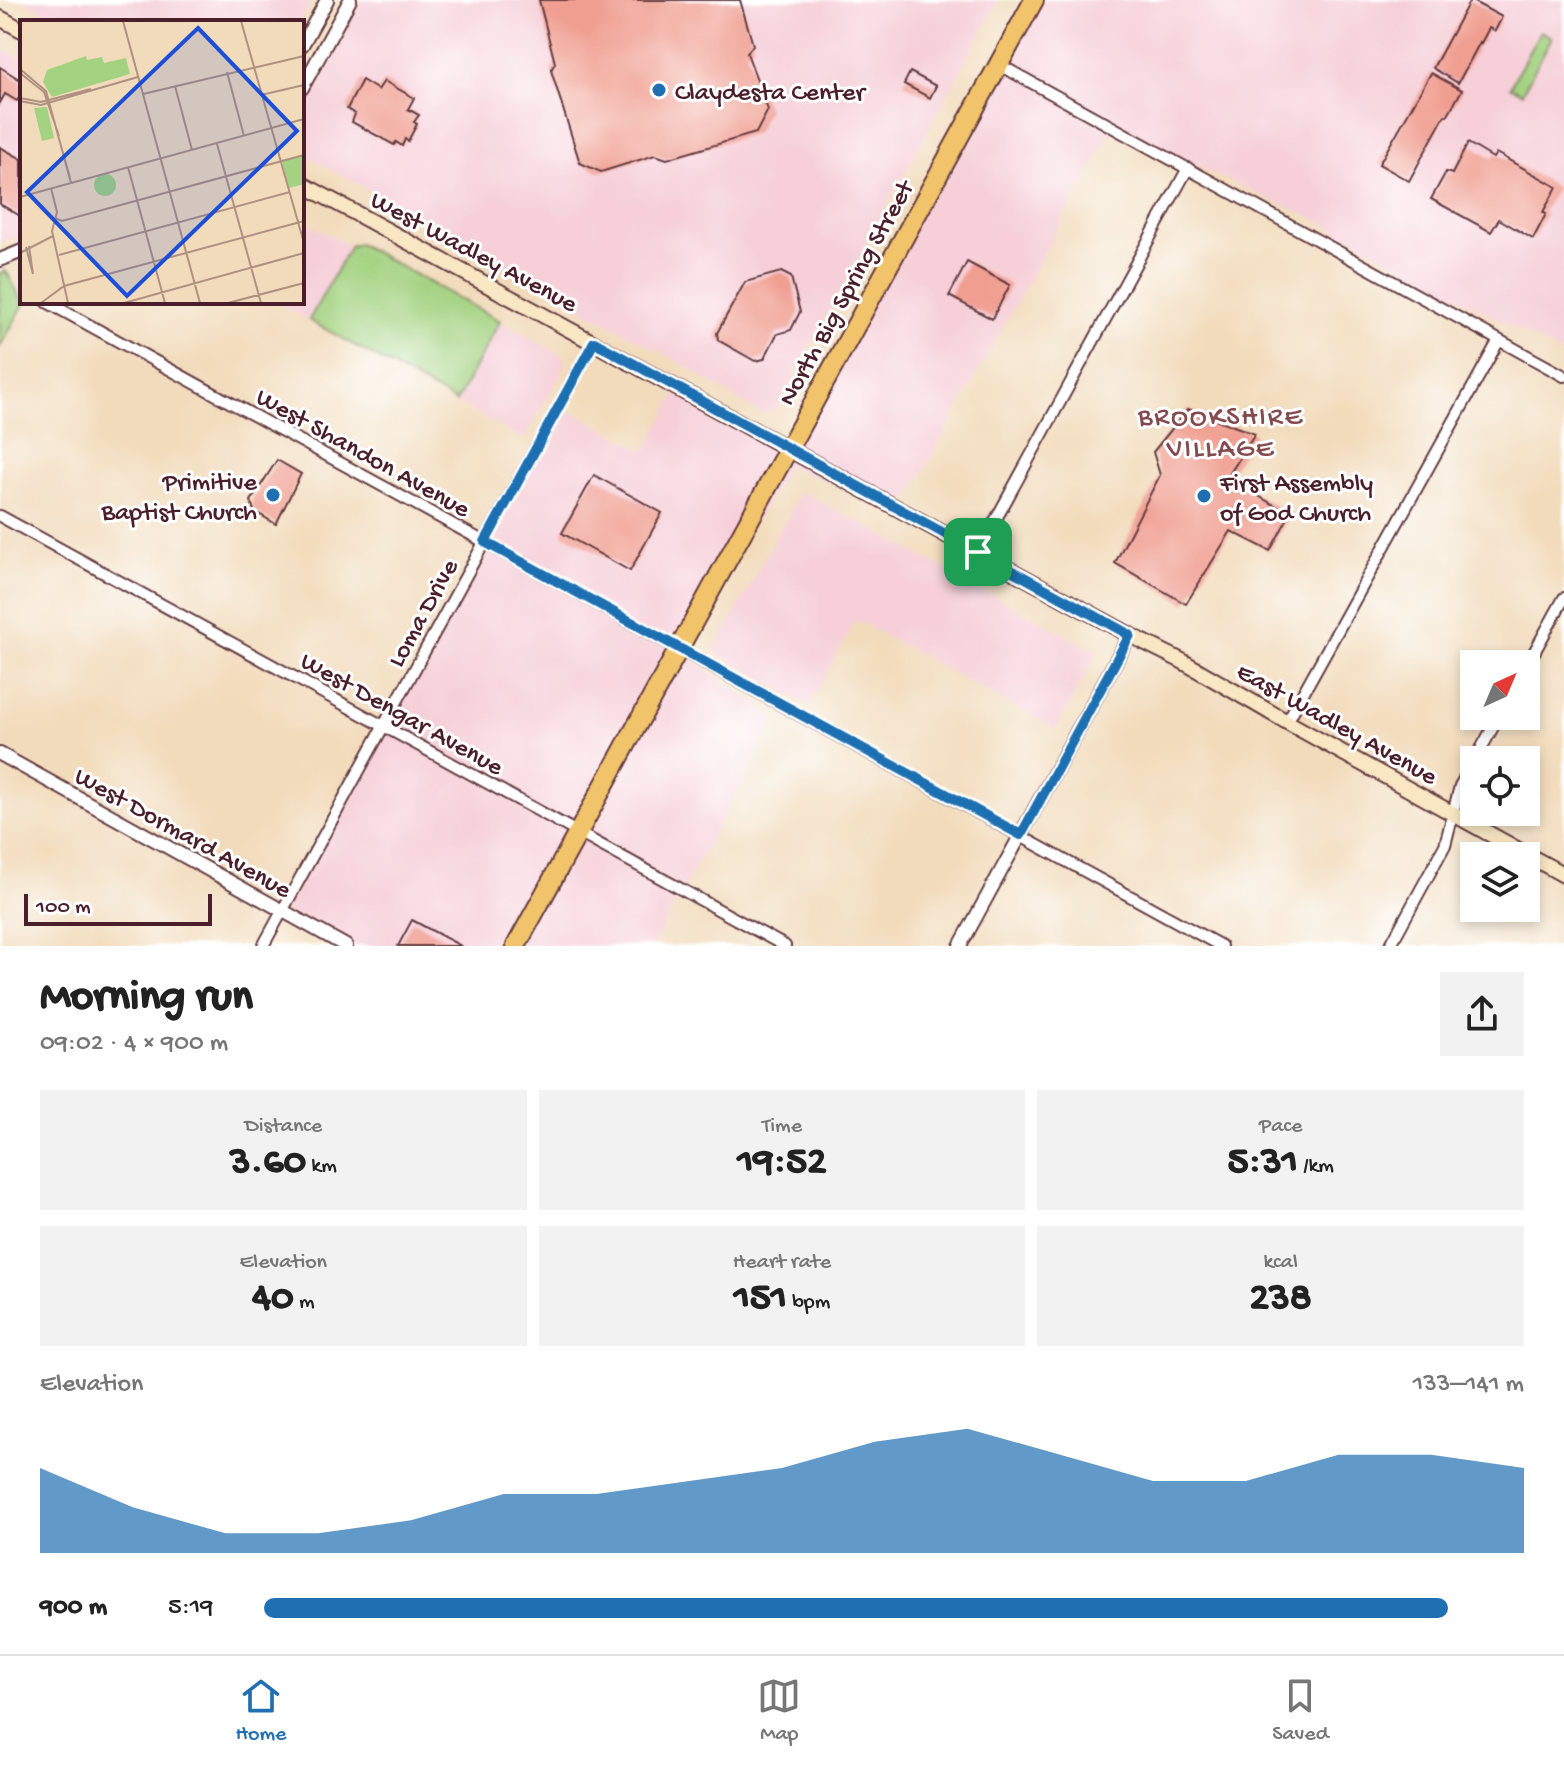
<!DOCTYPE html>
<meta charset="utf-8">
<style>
:root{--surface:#fff;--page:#f2f2f2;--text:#222;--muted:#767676;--line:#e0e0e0;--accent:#1f6fb2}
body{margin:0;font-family:"Gochi Hand",sans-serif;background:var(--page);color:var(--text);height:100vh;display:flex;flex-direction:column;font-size:30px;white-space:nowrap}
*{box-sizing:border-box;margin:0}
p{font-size:26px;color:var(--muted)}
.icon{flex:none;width:44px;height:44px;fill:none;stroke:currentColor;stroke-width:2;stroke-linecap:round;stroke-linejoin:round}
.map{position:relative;height:946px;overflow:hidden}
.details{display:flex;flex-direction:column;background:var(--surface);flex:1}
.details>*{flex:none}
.needle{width:52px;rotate:44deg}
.controls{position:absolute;left:1460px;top:650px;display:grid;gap:16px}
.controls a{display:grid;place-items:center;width:80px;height:80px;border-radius:0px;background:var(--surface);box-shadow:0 4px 12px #0003;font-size:40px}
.scale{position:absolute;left:24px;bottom:20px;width:188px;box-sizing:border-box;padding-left:8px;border:4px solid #4a1f2b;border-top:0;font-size:22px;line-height:28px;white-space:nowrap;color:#4a1f2b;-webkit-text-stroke:6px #fff;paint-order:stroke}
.pin{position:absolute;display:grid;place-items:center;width:68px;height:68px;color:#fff;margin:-34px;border-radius:16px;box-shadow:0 4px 12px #0006}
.round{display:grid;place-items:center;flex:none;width:84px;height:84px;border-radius:0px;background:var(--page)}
.headline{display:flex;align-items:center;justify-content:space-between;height:136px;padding:0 40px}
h1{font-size:44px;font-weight:700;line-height:60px}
.metrics{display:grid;grid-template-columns:repeat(3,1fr);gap:12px;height:136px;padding:8px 40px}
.metrics div{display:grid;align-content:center;border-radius:0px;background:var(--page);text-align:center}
.metrics b{font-size:40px;font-weight:700}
.metrics small{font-size:22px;font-weight:400}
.metrics p{font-size:22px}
.chart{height:224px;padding:16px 40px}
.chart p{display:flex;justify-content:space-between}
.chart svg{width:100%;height:144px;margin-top:8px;fill:var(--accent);opacity:.7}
ul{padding:0 40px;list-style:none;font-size:26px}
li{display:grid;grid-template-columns:128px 96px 1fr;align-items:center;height:60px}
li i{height:20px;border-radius:10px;background:var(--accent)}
.tab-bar{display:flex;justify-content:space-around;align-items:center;height:112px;border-top:2px solid var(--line);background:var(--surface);font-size:22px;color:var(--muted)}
.tab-bar a{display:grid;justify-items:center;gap:4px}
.tab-bar .on{color:var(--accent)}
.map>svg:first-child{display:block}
.built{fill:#f6cfd8}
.green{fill:#a3d280;stroke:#767856;stroke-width:2}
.building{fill:#f09e90}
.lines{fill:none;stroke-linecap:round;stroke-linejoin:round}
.minor-casing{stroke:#633b41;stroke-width:14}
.tertiary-casing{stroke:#633b41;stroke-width:16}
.secondary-casing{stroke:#633b41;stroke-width:18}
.trunk-casing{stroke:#633b41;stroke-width:22}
.minor{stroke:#fff;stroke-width:10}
.tertiary{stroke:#fff;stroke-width:12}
.secondary{stroke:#f9e7c3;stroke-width:14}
.trunk{stroke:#f1c36a;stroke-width:18}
.route-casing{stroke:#fff;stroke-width:16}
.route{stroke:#1f6fb2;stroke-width:10}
.poi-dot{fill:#1f6fb2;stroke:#fff;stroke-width:3}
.labels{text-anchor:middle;stroke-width:6;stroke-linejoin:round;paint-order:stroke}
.poi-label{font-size:26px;fill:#4a1f2b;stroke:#fff;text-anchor:start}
.street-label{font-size:26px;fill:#4a1f2b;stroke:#fff}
.neighbourhood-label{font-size:28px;letter-spacing:2px;fill:#844b4e;stroke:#fff}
.inset-road{fill:none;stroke:#af9081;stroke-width:2}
.view{fill:#1d4ed8;fill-opacity:0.15;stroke:#1d4ed8;stroke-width:4}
.inset-edge{fill:none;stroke:#4a1f2b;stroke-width:4}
</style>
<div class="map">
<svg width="1564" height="946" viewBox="0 0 1564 946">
<rect width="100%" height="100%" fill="#fff"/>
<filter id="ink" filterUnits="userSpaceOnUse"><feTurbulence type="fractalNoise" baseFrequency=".0125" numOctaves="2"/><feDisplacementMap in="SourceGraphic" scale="16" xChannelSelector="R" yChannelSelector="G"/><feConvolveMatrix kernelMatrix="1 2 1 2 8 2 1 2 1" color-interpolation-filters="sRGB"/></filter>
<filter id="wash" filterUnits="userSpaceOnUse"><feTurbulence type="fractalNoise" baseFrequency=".006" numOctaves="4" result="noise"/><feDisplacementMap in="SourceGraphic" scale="32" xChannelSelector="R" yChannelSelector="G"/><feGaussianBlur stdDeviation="1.8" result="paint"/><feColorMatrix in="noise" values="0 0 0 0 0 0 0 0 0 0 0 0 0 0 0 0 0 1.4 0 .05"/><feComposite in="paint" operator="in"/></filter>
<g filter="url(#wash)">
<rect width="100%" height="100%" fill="#f2dbbb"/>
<path class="built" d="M 23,0 L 312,0 L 300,22 L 64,22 Z
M 362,0 L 999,0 L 776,409 L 761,414 L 689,368 L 302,153 L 302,111 Z
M 1034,0 L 1564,0 L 1564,355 L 1325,224 L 1113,128 L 901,512 L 789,466 L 678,648 L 776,719 L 652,946 L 347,946 L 283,911 L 560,405 L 645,451 L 679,389 L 787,448 Z
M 0,48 L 22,59 L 22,234 L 0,242 Z
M 302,220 L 350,246 L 309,320 L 275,302 L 302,302 Z
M 500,321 L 563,356 L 565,366 L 524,440 L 456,402 Z
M 801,491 L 1095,651 L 1097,654 L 1056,729 L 856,620 L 809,705 L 714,652 Z"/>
<path class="green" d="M 1540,31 L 1552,37 L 1522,93 L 1510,87 Z
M 359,244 L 500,321 L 456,402 L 309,320 L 350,246 Z
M 6,271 L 24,304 L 0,347 L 0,273 Z"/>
<g id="blocks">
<path class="building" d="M 539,0 L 740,0 L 753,45 L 747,53 L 768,110 L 756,133 L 667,159 L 655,155 L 601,172 L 580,163 L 551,70 L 555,63 Z
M 1470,0 L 1502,17 L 1495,31 L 1489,28 L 1481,43 L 1480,42 L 1458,83 L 1433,68 Z
M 0,67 L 22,81 L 22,93 L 17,101 L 5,94 L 0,103 Z
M 910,72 L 936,86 L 930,98 L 904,84 Z
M 1431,73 L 1462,90 L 1447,116 L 1445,115 L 1409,181 L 1379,164 Z
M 362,80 L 378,90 L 384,81 L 414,98 L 408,109 L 419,115 L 414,122 L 417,124 L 408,141 L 405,139 L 402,146 L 396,142 L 394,145 L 352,122 L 355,114 L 347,109 Z
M 1468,143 L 1493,158 L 1496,153 L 1557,187 L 1543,212 L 1546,214 L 1533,239 L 1499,219 L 1491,232 L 1431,199 L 1446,172 L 1452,174 Z
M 0,147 L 22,159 L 22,217 L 0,204 Z
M 967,262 L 1010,285 L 992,319 L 949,296 Z
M 781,272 L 791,277 L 800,312 L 791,330 L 777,334 L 764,359 L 755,361 L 718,340 L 717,333 L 745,282 Z
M 1188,409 L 1255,434 L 1227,478 L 1290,514 L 1270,551 L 1231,531 L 1186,604 L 1115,563 L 1160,475 L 1153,452 Z
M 277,460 L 301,474 L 276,524 L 254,511 L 251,501 Z
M 594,475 L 662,513 L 630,571 L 562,533 Z
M 412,920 L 461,946 L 398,946 Z"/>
</g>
</g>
<g filter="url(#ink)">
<use href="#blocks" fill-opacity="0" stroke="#633b41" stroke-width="2"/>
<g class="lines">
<g class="minor-casing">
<path id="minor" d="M 998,64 L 1564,376
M 47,302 L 1221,946
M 0,516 L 785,946
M 978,552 L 1188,168
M 1526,667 L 1564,598
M 1287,722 L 1499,340
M 1475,760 L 1499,716
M 263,946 L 594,342
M 1390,946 L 1445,845 L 1460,786 L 1474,761"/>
</g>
<g class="tertiary-casing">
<path id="tertiary" d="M 302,45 L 327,0
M 302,88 L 350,0
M 0,260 L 22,251
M 0,754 L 346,946
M 960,946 L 1130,635"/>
</g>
<g class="secondary-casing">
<path id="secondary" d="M 0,18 L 22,30
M 302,184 L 1130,635 L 1182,661 L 1287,722 L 1564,875"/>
</g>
<g class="trunk-casing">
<path id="trunk" d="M 516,946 L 1034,0"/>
</g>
<use href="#minor" class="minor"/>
<use href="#tertiary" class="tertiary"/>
<use href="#secondary" class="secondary"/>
<use href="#trunk" class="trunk"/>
</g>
</g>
<g class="lines" filter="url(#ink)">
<g class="route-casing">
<path id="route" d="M 594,342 L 1130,635 L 1021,835 L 485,542 Z"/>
</g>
<use href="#route" class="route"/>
</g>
<g class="poi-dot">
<circle cx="659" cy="90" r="8"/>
<circle cx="273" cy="495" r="8"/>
<circle cx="1204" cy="496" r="8"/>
</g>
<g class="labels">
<g class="poi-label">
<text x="675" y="99">Claydesta Center</text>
<text x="257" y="489" text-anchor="end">Primitive<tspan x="257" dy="30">Baptist Church</tspan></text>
<text x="1220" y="490">First Assembly<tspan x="1220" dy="30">of God Church</tspan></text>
</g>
<g class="street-label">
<text transform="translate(475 250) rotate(28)" y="9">West Wadley Avenue</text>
<text transform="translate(844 292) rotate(-61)" y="9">North Big Spring Street</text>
<text transform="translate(364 451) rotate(29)" y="9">West Shandon Avenue</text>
<text transform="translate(421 612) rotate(-61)" y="9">Loma Drive</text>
<text transform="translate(403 712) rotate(29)" y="9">West Dengar Avenue</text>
<text transform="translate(1338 722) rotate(29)" y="9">East Wadley Avenue</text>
<text transform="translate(184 831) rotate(29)" y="9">West Dormard Avenue</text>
</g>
<g class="neighbourhood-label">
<text x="1221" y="424">BROOKSHIRE<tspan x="1221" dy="32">VILLAGE</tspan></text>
</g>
</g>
<g transform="translate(20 20)">
<rect width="284" height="284" fill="#f2dbbb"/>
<path d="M 66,36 L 67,40 L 82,37 L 84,43 L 106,38 L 110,54 L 32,77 L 23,62 L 27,50 ZM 27,87 L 34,118 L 22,121 L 14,88 ZM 284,135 L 284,164 L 269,168 L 262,141 ZM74 165a11 11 0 1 1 22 0a11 11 0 1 1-22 0Z" fill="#a3d280"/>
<path class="inset-road" d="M 103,1 L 180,283M 221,1 L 284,223M 0,49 L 26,71 L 41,126M 207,52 L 224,116M 0,53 L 24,72 L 39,116M 155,66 L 172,130M 123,74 L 284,36M 241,75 L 284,65M 0,78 L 21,82 L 71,69M 0,81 L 21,85 L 118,57M 197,124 L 241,283M 108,147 L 145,283M 50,158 L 41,126 L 51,163M 31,168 L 37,192 L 32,211 L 48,283M 0,177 L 284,99M 35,198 L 42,201 L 284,135M 9,226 L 13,254M 6,227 L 13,254M 0,233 L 33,216M 39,235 L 270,172M 21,283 L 44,266 L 284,201M 104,283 L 284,233M 208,283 L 284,263"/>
<path class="view" d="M 178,8 L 277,111 L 107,276 L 7,172 Z"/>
<rect width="284" height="284" class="inset-edge"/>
</g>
</svg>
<div class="controls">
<a><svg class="needle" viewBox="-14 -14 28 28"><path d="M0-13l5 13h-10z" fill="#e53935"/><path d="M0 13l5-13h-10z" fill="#767676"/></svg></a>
<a><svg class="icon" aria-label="locate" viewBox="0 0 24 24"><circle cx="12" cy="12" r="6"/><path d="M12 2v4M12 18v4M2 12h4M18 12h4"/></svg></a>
<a><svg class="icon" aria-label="layers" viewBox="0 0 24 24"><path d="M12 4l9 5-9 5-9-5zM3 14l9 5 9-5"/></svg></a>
</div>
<div class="scale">100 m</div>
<div class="pin" style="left:978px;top:552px;background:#1e9e55"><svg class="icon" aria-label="arrive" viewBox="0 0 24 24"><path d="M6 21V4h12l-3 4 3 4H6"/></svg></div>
</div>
<section class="details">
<div class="headline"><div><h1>Morning run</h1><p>09:02 · 4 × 900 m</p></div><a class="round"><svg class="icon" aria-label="share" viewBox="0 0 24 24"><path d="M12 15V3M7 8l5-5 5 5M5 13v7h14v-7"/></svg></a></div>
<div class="metrics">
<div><p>Distance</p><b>3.60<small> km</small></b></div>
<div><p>Time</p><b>19:52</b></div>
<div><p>Pace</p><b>5:31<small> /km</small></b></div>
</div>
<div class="metrics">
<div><p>Elevation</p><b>40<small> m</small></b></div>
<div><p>Heart rate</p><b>151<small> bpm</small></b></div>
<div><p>kcal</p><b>238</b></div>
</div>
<div class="chart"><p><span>Elevation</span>133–141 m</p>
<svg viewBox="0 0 160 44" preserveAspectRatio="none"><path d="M0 44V18L10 30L20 38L30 38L40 34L50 26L60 26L70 22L80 18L90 10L100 6L110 14L120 22L130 22L140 14L150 14L160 18V44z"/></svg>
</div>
<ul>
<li><b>900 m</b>5:19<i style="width:94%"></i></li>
</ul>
</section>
<nav class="tab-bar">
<a class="on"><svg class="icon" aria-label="home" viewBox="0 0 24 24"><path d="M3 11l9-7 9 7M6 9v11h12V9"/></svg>Home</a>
<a><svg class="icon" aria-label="map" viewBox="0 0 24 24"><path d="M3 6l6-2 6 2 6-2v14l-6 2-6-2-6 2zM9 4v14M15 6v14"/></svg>Map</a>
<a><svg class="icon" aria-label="saved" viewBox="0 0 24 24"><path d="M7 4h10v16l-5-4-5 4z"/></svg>Saved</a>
</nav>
